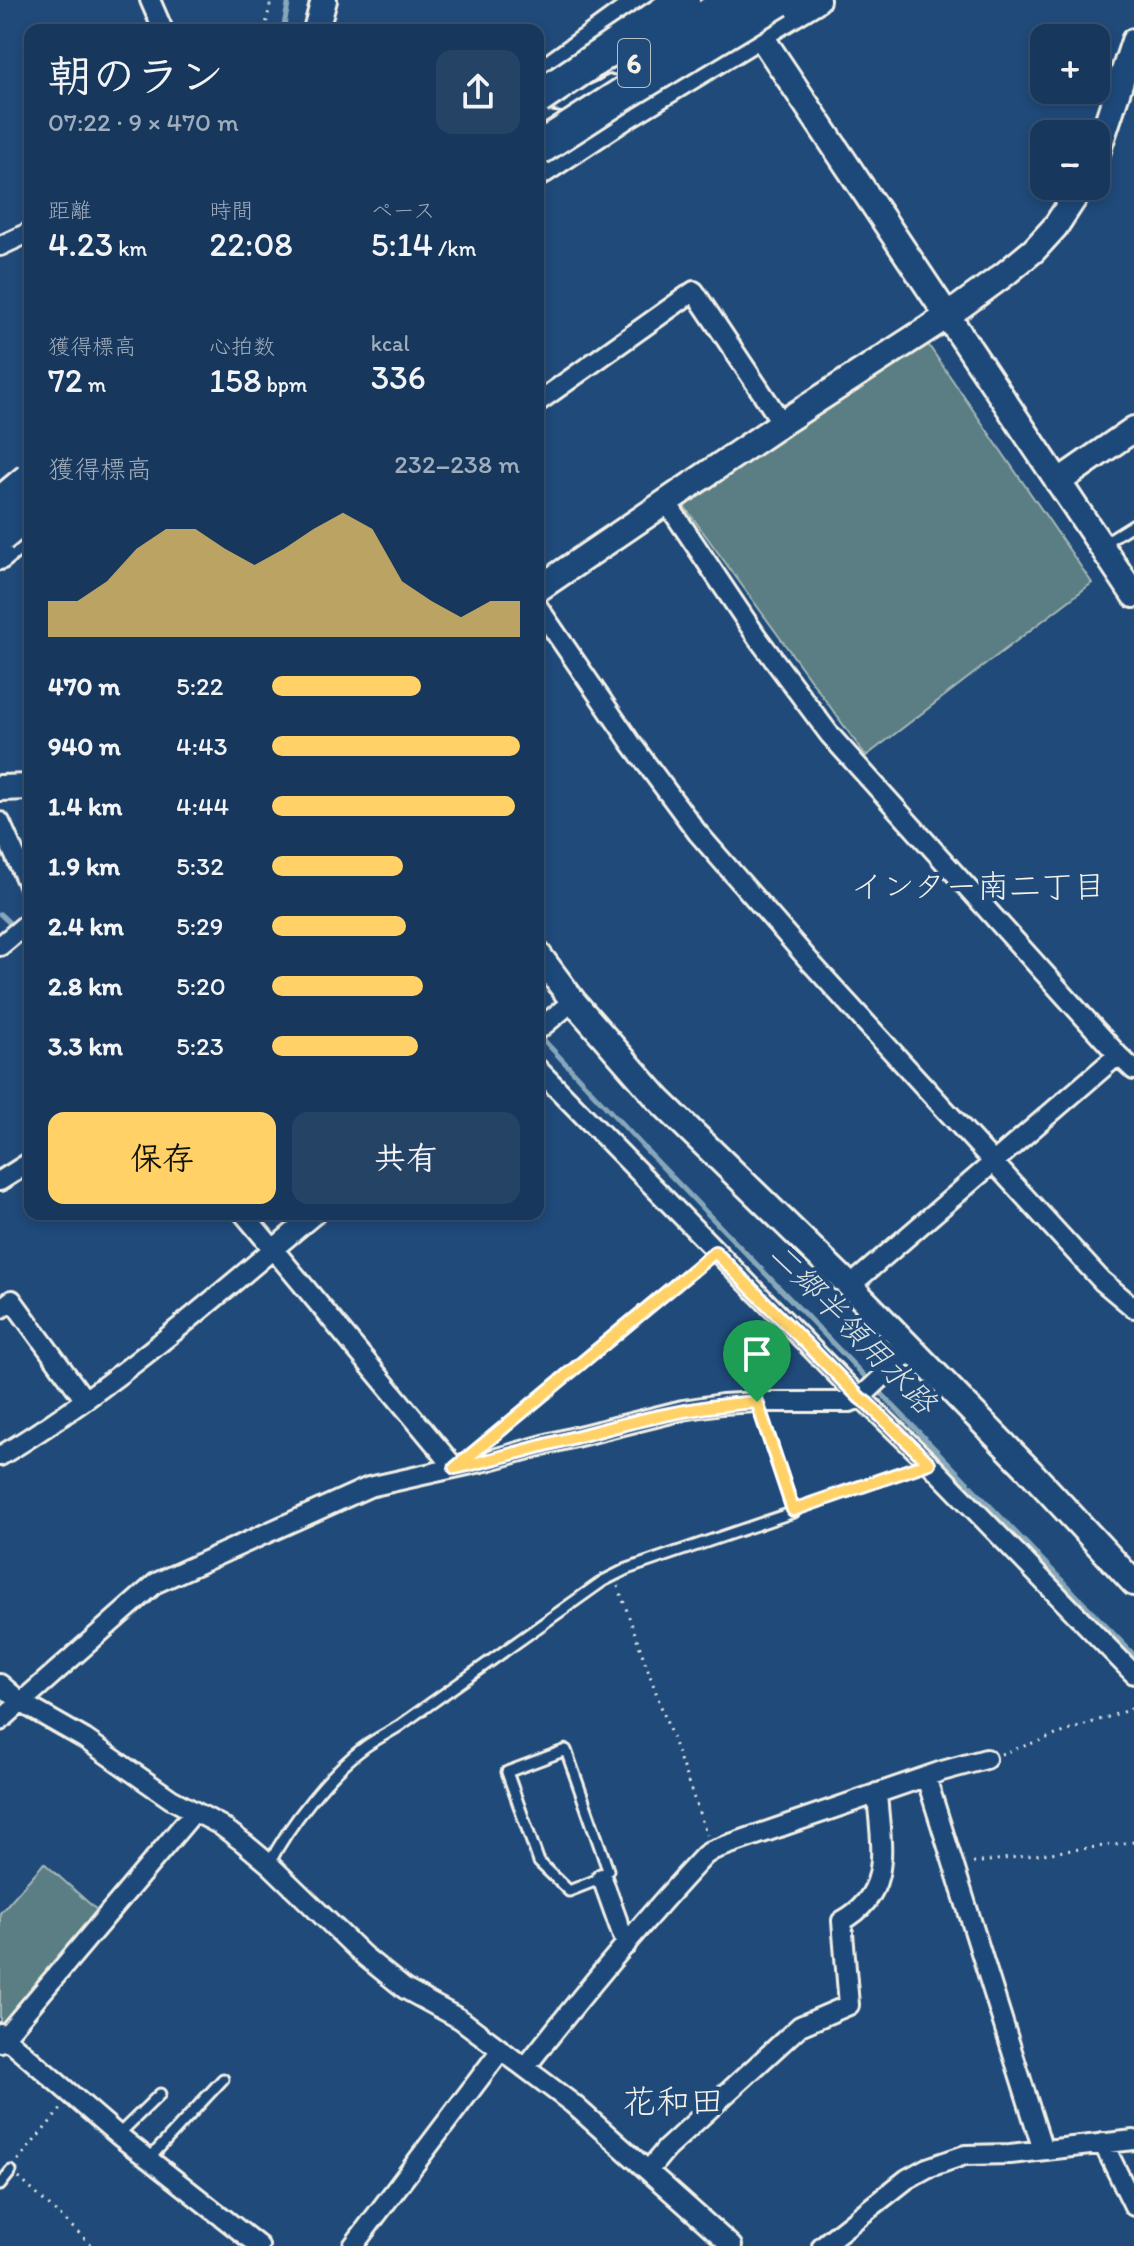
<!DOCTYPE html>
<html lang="ja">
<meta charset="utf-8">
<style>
:root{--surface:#17385c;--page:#244365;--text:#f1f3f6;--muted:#9eacbb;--line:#365272;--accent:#ffd166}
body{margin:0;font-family:Itim,"Klee One",sans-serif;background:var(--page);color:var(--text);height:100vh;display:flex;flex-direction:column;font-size:30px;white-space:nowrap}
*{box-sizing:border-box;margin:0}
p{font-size:26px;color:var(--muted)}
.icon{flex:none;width:44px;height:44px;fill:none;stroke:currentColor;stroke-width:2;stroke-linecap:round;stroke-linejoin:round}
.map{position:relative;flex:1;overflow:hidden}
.sheet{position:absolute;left:24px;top:24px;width:520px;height:1196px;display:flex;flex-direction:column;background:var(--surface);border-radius:16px;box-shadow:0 4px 12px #0003,0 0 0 2px var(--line)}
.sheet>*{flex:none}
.tools{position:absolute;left:1030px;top:24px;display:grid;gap:16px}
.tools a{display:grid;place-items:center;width:80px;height:80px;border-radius:16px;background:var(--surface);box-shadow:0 4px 12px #0003,0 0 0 2px var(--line);font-size:40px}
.pin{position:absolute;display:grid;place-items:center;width:68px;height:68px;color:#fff;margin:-82px -34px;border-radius:50% 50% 50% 0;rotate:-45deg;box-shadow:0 0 8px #0007}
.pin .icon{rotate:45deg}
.round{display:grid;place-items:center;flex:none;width:84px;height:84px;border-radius:16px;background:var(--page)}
.headline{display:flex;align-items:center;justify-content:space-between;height:136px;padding:0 24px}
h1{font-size:44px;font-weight:600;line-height:60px}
.figures{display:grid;grid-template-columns:repeat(3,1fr);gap:12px;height:136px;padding:8px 24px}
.figures div{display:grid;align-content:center}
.figures b{font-size:34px;font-weight:600}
.figures small{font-size:22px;font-weight:400}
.figures p{font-size:22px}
.chart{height:224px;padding:16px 24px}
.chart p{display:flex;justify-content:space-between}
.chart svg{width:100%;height:144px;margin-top:8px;fill:var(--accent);opacity:.7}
.primary-button{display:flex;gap:16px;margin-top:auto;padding:16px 24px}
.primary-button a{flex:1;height:92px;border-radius:16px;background:var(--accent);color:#111;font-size:32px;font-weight:600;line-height:92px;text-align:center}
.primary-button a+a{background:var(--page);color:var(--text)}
ul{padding:0 24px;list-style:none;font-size:26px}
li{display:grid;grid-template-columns:128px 96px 1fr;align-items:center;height:60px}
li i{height:20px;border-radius:10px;background:var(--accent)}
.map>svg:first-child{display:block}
.green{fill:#5a7e83;stroke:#a7b8b6;stroke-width:2}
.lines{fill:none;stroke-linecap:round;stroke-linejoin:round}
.stream{stroke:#87a7ba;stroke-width:5}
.lane-casing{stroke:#f4f1e8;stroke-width:15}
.street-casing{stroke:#f4f1e8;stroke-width:24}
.secondary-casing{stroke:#f4f1e8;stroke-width:30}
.path{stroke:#f4f1e8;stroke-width:3;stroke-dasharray:2 6;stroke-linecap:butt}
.lane{stroke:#1f4a7a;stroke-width:9}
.street{stroke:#1f4a7a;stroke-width:18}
.secondary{stroke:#1f4a7a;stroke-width:24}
.highway-bridge-casing{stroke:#f4f1e8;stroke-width:38;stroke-linecap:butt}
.highway-bridge{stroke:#1f4a7a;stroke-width:32}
.route-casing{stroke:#fff;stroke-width:16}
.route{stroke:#ffd166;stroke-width:10}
.labels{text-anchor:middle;stroke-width:8;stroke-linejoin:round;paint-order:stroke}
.shield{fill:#1f4a7a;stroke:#b4bfc7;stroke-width:2}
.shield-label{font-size:28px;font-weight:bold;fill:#f4f1e8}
.neighbourhood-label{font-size:32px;fill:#f4f1e8;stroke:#1f4a7a}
.water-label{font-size:32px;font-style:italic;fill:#d9dfdd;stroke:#1f4a7a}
.quarter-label{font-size:34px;fill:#f4f1e8;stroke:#1f4a7a}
</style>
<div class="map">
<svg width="1134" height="2246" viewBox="0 0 1134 2246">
<rect width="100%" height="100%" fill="#1f4a7a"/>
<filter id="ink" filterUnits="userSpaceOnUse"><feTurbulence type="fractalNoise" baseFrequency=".0125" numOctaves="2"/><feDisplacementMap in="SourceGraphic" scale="16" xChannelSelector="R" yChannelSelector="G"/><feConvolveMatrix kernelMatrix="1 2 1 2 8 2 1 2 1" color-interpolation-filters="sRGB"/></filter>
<g filter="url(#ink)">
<path class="green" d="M 925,340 L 1092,583 L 866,756 L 682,503 Z
M 44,1863 L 99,1912 L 2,2024 L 0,2022 L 0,1913 Z"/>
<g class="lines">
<path class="stream" d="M 283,30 L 289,0
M 0,914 L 14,927
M 539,1035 L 649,1153 L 1134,1655"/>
<g class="lane-casing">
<path id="lane" d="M 1102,544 L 1134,524
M 566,1750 L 608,1870 L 602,1878 L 569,1891 L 539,1862 L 507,1772 Z
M 269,1864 C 288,1826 331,1771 366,1746 C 376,1739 388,1733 399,1726 L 603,1581 L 627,1569 L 794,1512 L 757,1402
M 118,2135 L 160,2094
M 148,2160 L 223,2079
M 0,2185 L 11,2171"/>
</g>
<g class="street-casing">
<path id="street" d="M 150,0 L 163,30
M 0,246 L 30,232
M 538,402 L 694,291 L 782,423
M 667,503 L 757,637 L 830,735 L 1118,1055 L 1134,1070
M 538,607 L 631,743 L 697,832 L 812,964 L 1102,1281 L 1134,1308
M 0,822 L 30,889
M 0,946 L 30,921
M 538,1030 L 573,1001
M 538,1069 L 860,1398 L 868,1404 L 929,1463 L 1134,1674
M 0,1181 L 30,1162
M 244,1214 L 455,1468
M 850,1286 L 1118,1055
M 0,1309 L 12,1300 L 85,1400
M 0,1456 C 114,1388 213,1299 315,1214
M 0,1684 L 22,1703 L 85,1739 L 171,1799 L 220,1825 L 244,1843 L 269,1864 L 363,1955 L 405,1989 L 460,2019 L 573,2104 L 732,2246
M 0,1721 L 156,1583 L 369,1487 L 490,1460 L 547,1444 L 683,1410 L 722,1404 L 757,1402 L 850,1402 L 860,1398 L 911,1350
M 926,1777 L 1043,2150
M 602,1878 L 626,1945
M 0,2033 L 118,2135 L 259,2246
M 0,2042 L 194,1812
M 525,2068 C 582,1995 641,1923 705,1855 L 713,1850 L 942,1771 L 986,1759
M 1103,2143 L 1134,2206
M 648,2171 L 666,2149 L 800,2026 L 849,2005 L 842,1921 C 895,1892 880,1843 877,1793
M 353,2246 L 501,2050
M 822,2246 L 907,2179 L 927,2168 L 965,2155 L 1010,2154 L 1134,2140"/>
</g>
<g class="secondary-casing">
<path id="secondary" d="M 728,18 L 737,18 L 760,35 L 1134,595
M 316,30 L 324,0
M 538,76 L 643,0
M 538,95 C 568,100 585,106 612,88
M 1096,156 L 1134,41
M 538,174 L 626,116 L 817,0
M 1058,482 L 1134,429
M 0,557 L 30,532
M 538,589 L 782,423 L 946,317 L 1005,274 L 1034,250 L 1055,227 L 1082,186
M 0,788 L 30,787
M 538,954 L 573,1001 L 659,1100 L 850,1286 L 1029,1470 L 1134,1583"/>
</g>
<path class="path" d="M 265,30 L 271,0
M 486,1442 L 701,1263
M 804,1506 L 910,1469
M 618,1586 L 707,1835
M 1001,1754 L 1134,1708
M 973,1863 L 1134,1842
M 18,2160 L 62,2108
M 19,2178 L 93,2246"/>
<use href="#lane" class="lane"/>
<use href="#street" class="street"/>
<use href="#secondary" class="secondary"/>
<g class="highway-bridge-casing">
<path id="highway-bridge" d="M 647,55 L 732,0
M 538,98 L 683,0
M 538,149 L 625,93 L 779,0
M 0,504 L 30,479
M 0,536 L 30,511"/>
</g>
<use href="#highway-bridge" class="highway-bridge"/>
</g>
</g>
<g class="lines" filter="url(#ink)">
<g class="route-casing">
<path id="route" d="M 715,1252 L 860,1398 L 868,1404 L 929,1463 L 793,1510 L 757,1402 C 653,1408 556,1446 455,1468 Z"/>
</g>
<use href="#route" class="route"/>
</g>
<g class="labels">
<rect class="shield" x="618" y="39" width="32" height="48" rx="6"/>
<g class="shield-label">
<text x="634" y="73">6</text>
</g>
<g class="neighbourhood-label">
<text x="978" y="897">インター南二丁目</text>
</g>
<g class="water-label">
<text transform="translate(853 1328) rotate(46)" y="11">二郷半領用水路</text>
</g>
<g class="quarter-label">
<text x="673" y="2113">花和田</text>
</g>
</g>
</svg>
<div class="tools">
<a>+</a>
<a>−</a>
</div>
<div class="pin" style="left:757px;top:1402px;background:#1e9e55"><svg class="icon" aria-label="arrive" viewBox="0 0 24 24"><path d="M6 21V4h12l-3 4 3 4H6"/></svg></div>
<section class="sheet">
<div class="headline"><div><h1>朝のラン</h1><p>07:22 · 9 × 470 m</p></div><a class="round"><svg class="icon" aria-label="share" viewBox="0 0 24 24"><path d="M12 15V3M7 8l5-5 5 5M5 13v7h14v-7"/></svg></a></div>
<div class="figures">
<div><p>距離</p><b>4.23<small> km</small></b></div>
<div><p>時間</p><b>22:08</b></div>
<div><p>ペース</p><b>5:14<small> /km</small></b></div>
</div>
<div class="figures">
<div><p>獲得標高</p><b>72<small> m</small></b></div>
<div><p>心拍数</p><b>158<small> bpm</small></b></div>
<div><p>kcal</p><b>336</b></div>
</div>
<div class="chart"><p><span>獲得標高</span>232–238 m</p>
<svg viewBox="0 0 160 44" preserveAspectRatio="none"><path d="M0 44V33L10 33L20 27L30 17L40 11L50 11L60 17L70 22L80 17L90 11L100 6L110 11L120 27L130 33L140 38L150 33L160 33V44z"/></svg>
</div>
<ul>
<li><b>470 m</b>5:22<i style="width:60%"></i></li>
<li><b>940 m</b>4:43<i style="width:100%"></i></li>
<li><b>1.4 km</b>4:44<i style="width:98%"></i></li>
<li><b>1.9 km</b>5:32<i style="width:53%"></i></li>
<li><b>2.4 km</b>5:29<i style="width:54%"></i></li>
<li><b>2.8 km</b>5:20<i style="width:61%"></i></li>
<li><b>3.3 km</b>5:23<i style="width:59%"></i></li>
</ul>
<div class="primary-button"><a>保存</a><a>共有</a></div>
</section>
</div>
